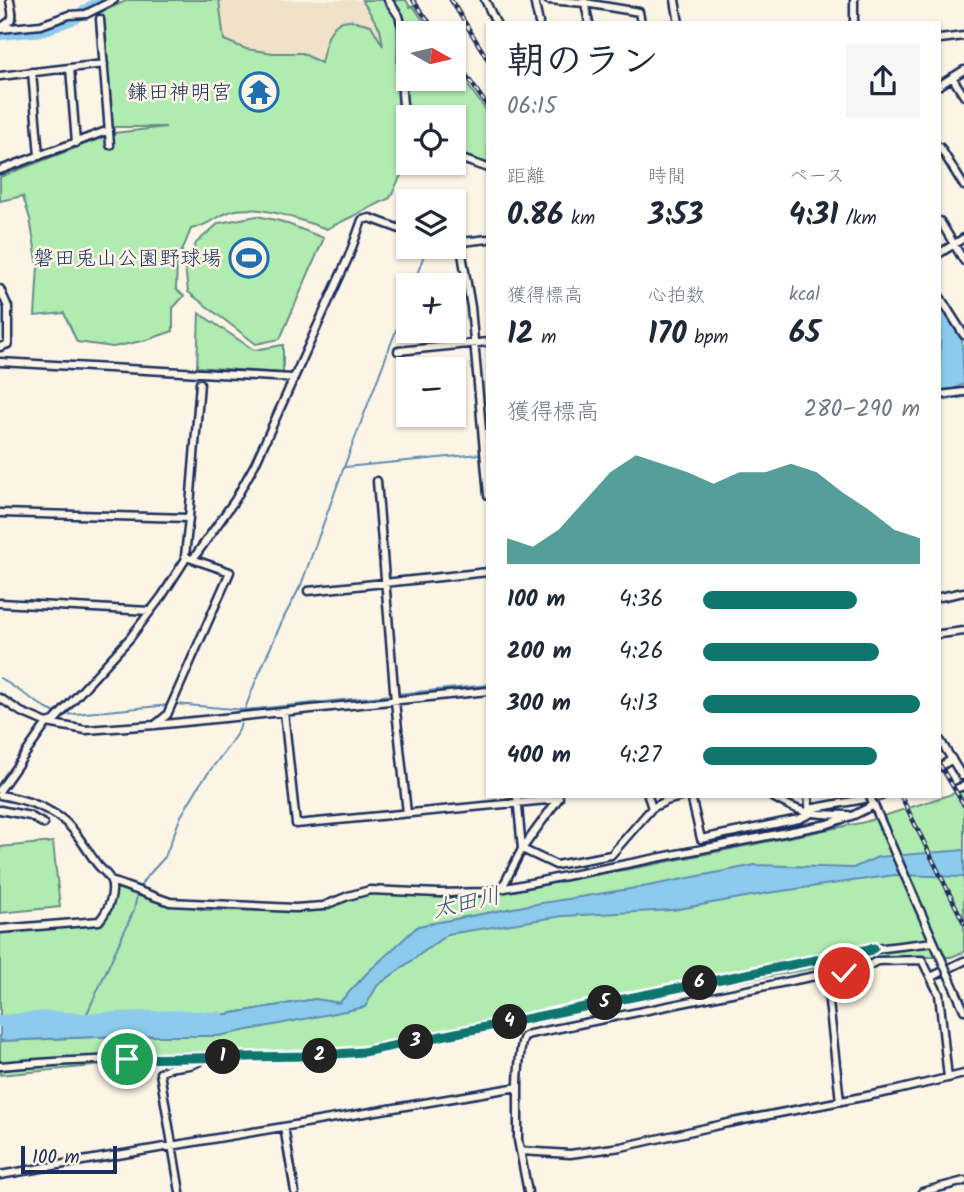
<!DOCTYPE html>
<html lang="ja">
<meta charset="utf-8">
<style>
:root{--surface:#fff;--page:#f6f6f7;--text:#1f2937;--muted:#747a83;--accent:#0f766e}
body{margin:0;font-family:Kalam,"Klee One",sans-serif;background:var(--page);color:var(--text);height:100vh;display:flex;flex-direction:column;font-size:26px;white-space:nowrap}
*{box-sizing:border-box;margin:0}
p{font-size:23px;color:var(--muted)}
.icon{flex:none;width:38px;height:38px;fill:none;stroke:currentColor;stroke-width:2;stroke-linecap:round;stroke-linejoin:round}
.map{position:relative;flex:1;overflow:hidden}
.side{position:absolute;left:486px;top:21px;width:455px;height:777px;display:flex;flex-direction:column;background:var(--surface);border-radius:0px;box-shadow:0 2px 5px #0004}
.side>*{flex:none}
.needle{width:46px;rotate:98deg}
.buttons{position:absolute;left:396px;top:21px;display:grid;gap:14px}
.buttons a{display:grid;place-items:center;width:70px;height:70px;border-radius:0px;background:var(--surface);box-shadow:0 2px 5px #0004;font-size:35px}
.scale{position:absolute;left:21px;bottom:18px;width:96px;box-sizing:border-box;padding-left:7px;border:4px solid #1b2f5e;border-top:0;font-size:19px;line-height:24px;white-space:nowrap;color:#1b2f5e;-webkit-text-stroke:5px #fcf5e5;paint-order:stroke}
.pin{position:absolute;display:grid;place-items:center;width:60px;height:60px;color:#fff;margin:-30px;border:4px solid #fff;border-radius:50%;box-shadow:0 2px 7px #0007}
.km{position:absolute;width:35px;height:35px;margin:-18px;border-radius:50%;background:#222;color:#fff;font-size:19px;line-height:35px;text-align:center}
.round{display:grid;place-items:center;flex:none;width:74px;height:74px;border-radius:0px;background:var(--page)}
.overview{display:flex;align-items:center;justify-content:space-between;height:119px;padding:0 21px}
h1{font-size:38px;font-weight:700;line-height:52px}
.figures{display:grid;grid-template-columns:repeat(3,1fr);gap:10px;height:119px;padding:7px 21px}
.figures div{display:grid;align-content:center}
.figures b{font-size:30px;font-weight:700}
.figures small{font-size:19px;font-weight:400}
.figures p{font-size:19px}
.chart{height:196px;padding:14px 21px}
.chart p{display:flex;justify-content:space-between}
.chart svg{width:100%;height:126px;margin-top:7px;fill:var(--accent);opacity:.7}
ul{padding:0 21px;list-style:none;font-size:23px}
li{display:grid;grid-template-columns:112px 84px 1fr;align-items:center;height:52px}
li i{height:18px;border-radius:9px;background:var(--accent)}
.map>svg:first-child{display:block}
.built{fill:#f0e2c9}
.green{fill:#b0ebb0;stroke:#668d87;stroke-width:2}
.water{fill:#8ccbec;stroke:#5f8db3;stroke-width:2}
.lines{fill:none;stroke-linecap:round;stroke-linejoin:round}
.stream{stroke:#5f8db3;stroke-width:2}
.river{stroke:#8ccbec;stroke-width:12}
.minor-casing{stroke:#1b2f5e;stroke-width:11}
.minor{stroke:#fcf5e5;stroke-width:6}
.rail-casing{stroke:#1b2f5e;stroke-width:4.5}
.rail{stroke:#fcf5e5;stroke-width:2;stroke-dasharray:5;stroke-linecap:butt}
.minor-bridge-casing{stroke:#1b2f5e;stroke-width:11;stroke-linecap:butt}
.minor-bridge{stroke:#fcf5e5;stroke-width:6}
.route-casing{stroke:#fff;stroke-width:14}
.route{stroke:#0f766e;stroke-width:9}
.labels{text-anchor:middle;stroke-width:5;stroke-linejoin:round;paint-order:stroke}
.poi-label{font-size:21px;fill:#1b2f5e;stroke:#fcf5e5;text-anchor:end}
.water-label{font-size:23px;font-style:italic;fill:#375682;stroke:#fcf5e5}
</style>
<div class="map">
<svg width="964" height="1192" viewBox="0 0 964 1192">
<rect width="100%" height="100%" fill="#fcf5e5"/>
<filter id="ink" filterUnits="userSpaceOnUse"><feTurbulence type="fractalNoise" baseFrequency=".0143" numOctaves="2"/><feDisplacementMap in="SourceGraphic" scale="14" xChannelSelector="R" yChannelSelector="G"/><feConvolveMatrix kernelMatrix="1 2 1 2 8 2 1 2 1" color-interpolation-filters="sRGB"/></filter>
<g filter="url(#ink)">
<path class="built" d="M 219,0 L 362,0 L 380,29 L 383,49 L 388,113 L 302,53 L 273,53 L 246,49 L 224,40 Z"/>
<path class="green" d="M 128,0 L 219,0 L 224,40 L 246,49 L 273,53 L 302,53 L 321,63 C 325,49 327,21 348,20 C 353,20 365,24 371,25 L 383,46 L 380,29 L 362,0 L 406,0 L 410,7 L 413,6 L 432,33 L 408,33 L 408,79 L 453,79 L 453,65 L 488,113 L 488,168 L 453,154 L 453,117 L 408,117 L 408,161 L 390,198 L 327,229 C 299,220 266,206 236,210 C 220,213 207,227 191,229 L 177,263 L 176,289 L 184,296 L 173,308 L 173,331 L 147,340 L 113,347 L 77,342 L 64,313 L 35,316 L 38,266 L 30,219 L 23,196 L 0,201 L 0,177 L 114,133 L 166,127 L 109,127 L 97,14 Z
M 257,216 L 280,221 L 324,238 L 280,339 L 256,344 L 188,292 L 185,267 L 196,243 L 219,223 Z
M 199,313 L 254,350 L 283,345 L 283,373 L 197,367 Z
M 964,790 L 964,952 L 951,957 L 880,957 L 549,1014 L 331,1055 L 189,1057 L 0,1075 L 0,1041 L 119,1036 L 218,1036 L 340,1003 L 315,999 L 203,1018 L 0,1020 L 0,929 L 99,921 L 118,883 L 160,899 L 204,910 L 322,911 L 370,890 L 455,899 L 641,867 L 865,822 Z
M 53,842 L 60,907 L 0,913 L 0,847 Z"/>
<path class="water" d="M 940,304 L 962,340 L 964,384 L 953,389 L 940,390 Z
M 964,850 L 964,877 L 895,875 L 768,893 L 673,910 L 563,916 L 448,934 L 377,986 L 365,1007 L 218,1036 L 118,1036 L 0,1041 L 0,1020 L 203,1018 L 315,999 L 339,1003 L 368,972 L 418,926 L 524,906 L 648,886 L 755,865 L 853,868 L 878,857 Z"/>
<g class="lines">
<path class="stream" d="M 413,285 L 427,247
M 940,401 L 964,397
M 345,467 L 480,454
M 940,630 L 964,627
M 0,678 L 47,709 L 58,714
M 397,694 L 488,685
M 175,704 L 245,710 L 391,695
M 243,714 L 255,683 L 283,619 L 301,585 L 344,467 L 408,299
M 64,715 L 170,705
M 85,1018 L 134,910 L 138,891 L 144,880 L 165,857 L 181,816 L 200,784 L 227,748 L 239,730 L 242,719
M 493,1094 L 515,1091
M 684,1136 L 895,1095 L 964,1078
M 522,1154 L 525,1155 L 568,1157
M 578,1156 L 617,1151
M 939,1192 L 964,1186"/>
<path class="river" d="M 0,34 L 43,30 L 75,18 L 101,0
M 0,1021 L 49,1017 L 84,1019 L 184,1016 L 219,1018"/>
<g class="minor-casing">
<path id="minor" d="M 388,0 L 399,16 L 402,27 C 404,55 397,98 408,123
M 485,0 L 496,23
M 534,0 L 539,23
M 548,0 L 585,3 L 585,2
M 675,0 L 679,23
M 854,0 L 854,23
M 100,19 L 110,145
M 589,23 L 585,3 L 639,12 L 641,23
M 0,28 C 16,18 13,18 10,0
M 0,29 L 41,25 L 69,15 L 86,14 L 114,0
M 940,39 L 964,36
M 70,68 L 76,143
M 32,72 L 39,156
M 0,76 L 104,64
M 952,77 L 964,96
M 940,85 L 964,70
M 940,147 L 964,186
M 453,156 L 488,168
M 0,170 L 109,130
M 940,221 L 964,261
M 460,242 L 471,307 L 488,495
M 453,243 L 488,239
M 940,253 L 964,238
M 0,289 L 8,307 L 8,344 L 0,347
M 940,297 L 964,335
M 398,351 L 488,342
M 0,362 L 293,378
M 940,395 L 964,392
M 377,481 L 395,701 L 407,813
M 0,513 L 189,518
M 193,559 L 235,500 L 255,464 L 349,256 L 362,220 L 370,218 L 408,232
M 308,591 L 488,572
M 940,597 L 964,592
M 0,603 L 150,611
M 940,634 L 964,631
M 0,698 L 21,712 L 47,723 L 86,730 L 155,725 L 488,691
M 284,712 L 296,824 L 558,799
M 155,725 L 167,715 L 230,572 L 189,558
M 940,740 L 962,776 L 964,775
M 940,767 L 952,759
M 958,788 L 964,786
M 0,790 L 47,723 L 54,721 L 130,638 L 162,596 L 187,557 L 185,556 L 189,518 L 200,383
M 0,795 C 17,798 36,803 51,812 C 73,823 83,845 97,864 C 101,869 109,875 111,881 C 115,894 108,911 99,921 L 0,929
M 517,796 L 522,849 L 556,865 L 611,855 L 652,808 L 666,801 L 684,796
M 648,796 L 652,808
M 691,796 L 701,839 L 799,819 L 810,814 L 808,796
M 771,796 C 803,815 812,814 848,815
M 873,803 L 944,965
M 809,809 L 881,796
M 0,810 L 30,816 L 44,824
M 111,881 L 170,902 L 295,908 L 323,906 L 348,896 L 370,890 L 439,893 L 485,892 L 828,824 L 854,815 L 874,805
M 502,888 L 522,849 L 559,798
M 948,974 L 964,1010
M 931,977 L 964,961
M 0,1066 C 67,1060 135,1058 203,1057 C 257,1056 310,1058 363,1052 L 867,950 L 934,942
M 518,1087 L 518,1140 L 528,1192
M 840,1101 L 826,975 L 870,951
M 284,1127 L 295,1192
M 521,1151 L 570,1154 L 621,1147 L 728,1123 L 893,1091 L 964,1074
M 0,1175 L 518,1087 C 518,1078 520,1043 524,1037 C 526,1035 528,1035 530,1034 L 820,975 L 835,975 L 866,967 L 877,961 L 922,960 L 939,994 L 948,1078
M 180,1192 L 160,1073 C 173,1062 192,1071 204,1057
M 922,1192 L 964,1181"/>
</g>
<use href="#minor" class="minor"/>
<g class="rail-casing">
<path id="rail" d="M 413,0 L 437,33
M 451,0 L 488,60
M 453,56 L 488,107
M 940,765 L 964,805
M 901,796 L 964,923"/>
</g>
<use href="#rail" class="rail"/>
<g class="minor-bridge-casing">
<path id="minor-bridge" d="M 870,796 L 872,802
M 944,965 L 948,974"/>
</g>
<use href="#minor-bridge" class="minor-bridge"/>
</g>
</g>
<g class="lines" filter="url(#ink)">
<g class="route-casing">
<path id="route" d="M 127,1059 L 309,1056 L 363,1052 L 874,948 L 826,975 L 844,973"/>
</g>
<use href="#route" class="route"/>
</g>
<defs>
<g id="temple-ring" transform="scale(2.0125)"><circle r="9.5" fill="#fcf5e5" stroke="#1f6fb2" stroke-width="1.5"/><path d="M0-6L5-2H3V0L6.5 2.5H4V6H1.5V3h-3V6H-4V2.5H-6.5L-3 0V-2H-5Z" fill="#1f6fb2"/></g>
<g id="stadium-ring" transform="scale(2.0125)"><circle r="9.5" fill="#fcf5e5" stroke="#1f6fb2" stroke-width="1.5"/><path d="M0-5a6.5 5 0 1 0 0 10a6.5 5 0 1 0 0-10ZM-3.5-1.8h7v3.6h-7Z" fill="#1f6fb2"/></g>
</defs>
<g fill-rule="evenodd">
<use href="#temple-ring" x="259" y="92"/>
<use href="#stadium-ring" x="249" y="258"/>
</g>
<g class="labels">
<g class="poi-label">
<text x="232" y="99">鎌田神明宮</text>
<text x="222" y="265">磐田兎山公園野球場</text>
</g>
<g class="water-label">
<text transform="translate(466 902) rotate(-13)" y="8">太田川</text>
</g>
</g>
</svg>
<div class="buttons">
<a><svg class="needle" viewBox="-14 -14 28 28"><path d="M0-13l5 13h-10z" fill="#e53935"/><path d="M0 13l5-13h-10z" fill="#747a83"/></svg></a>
<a><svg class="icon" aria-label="locate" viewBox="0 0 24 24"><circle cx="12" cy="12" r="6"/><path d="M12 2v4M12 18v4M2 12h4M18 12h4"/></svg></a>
<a><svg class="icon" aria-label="layers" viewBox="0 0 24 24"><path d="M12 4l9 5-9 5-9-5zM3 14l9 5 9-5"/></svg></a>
<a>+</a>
<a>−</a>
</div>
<div class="scale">100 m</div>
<div class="pin" style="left:127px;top:1059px;background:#1e9e55"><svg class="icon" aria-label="arrive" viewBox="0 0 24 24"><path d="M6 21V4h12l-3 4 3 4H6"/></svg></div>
<div class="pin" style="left:844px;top:973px;background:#d93025"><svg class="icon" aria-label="check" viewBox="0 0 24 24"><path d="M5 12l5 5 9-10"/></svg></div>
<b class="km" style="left:223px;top:1057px">1</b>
<b class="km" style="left:320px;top:1056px">2</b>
<b class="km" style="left:416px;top:1042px">3</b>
<b class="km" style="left:510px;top:1022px">4</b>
<b class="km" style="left:605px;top:1003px">5</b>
<b class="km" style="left:700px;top:983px">6</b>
<section class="side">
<div class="overview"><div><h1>朝のラン</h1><p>06:15</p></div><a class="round"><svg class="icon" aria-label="share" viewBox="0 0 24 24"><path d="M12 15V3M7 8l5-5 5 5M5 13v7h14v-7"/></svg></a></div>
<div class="figures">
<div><p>距離</p><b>0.86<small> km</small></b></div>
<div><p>時間</p><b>3:53</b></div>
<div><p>ペース</p><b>4:31<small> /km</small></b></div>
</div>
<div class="figures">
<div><p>獲得標高</p><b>12<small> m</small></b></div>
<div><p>心拍数</p><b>170<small> bpm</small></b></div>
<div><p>kcal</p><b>65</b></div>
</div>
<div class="chart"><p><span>獲得標高</span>280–290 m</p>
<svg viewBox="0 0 160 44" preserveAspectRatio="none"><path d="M0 44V35L10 38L20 32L30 22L40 12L50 6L60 9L70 12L80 16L90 12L100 12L110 9L120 12L130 19L140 25L150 32L160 35V44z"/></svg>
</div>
<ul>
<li><b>100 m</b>4:36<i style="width:71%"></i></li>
<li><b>200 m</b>4:26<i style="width:81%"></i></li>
<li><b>300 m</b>4:13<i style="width:100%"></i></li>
<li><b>400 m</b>4:27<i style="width:80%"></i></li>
</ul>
</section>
</div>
